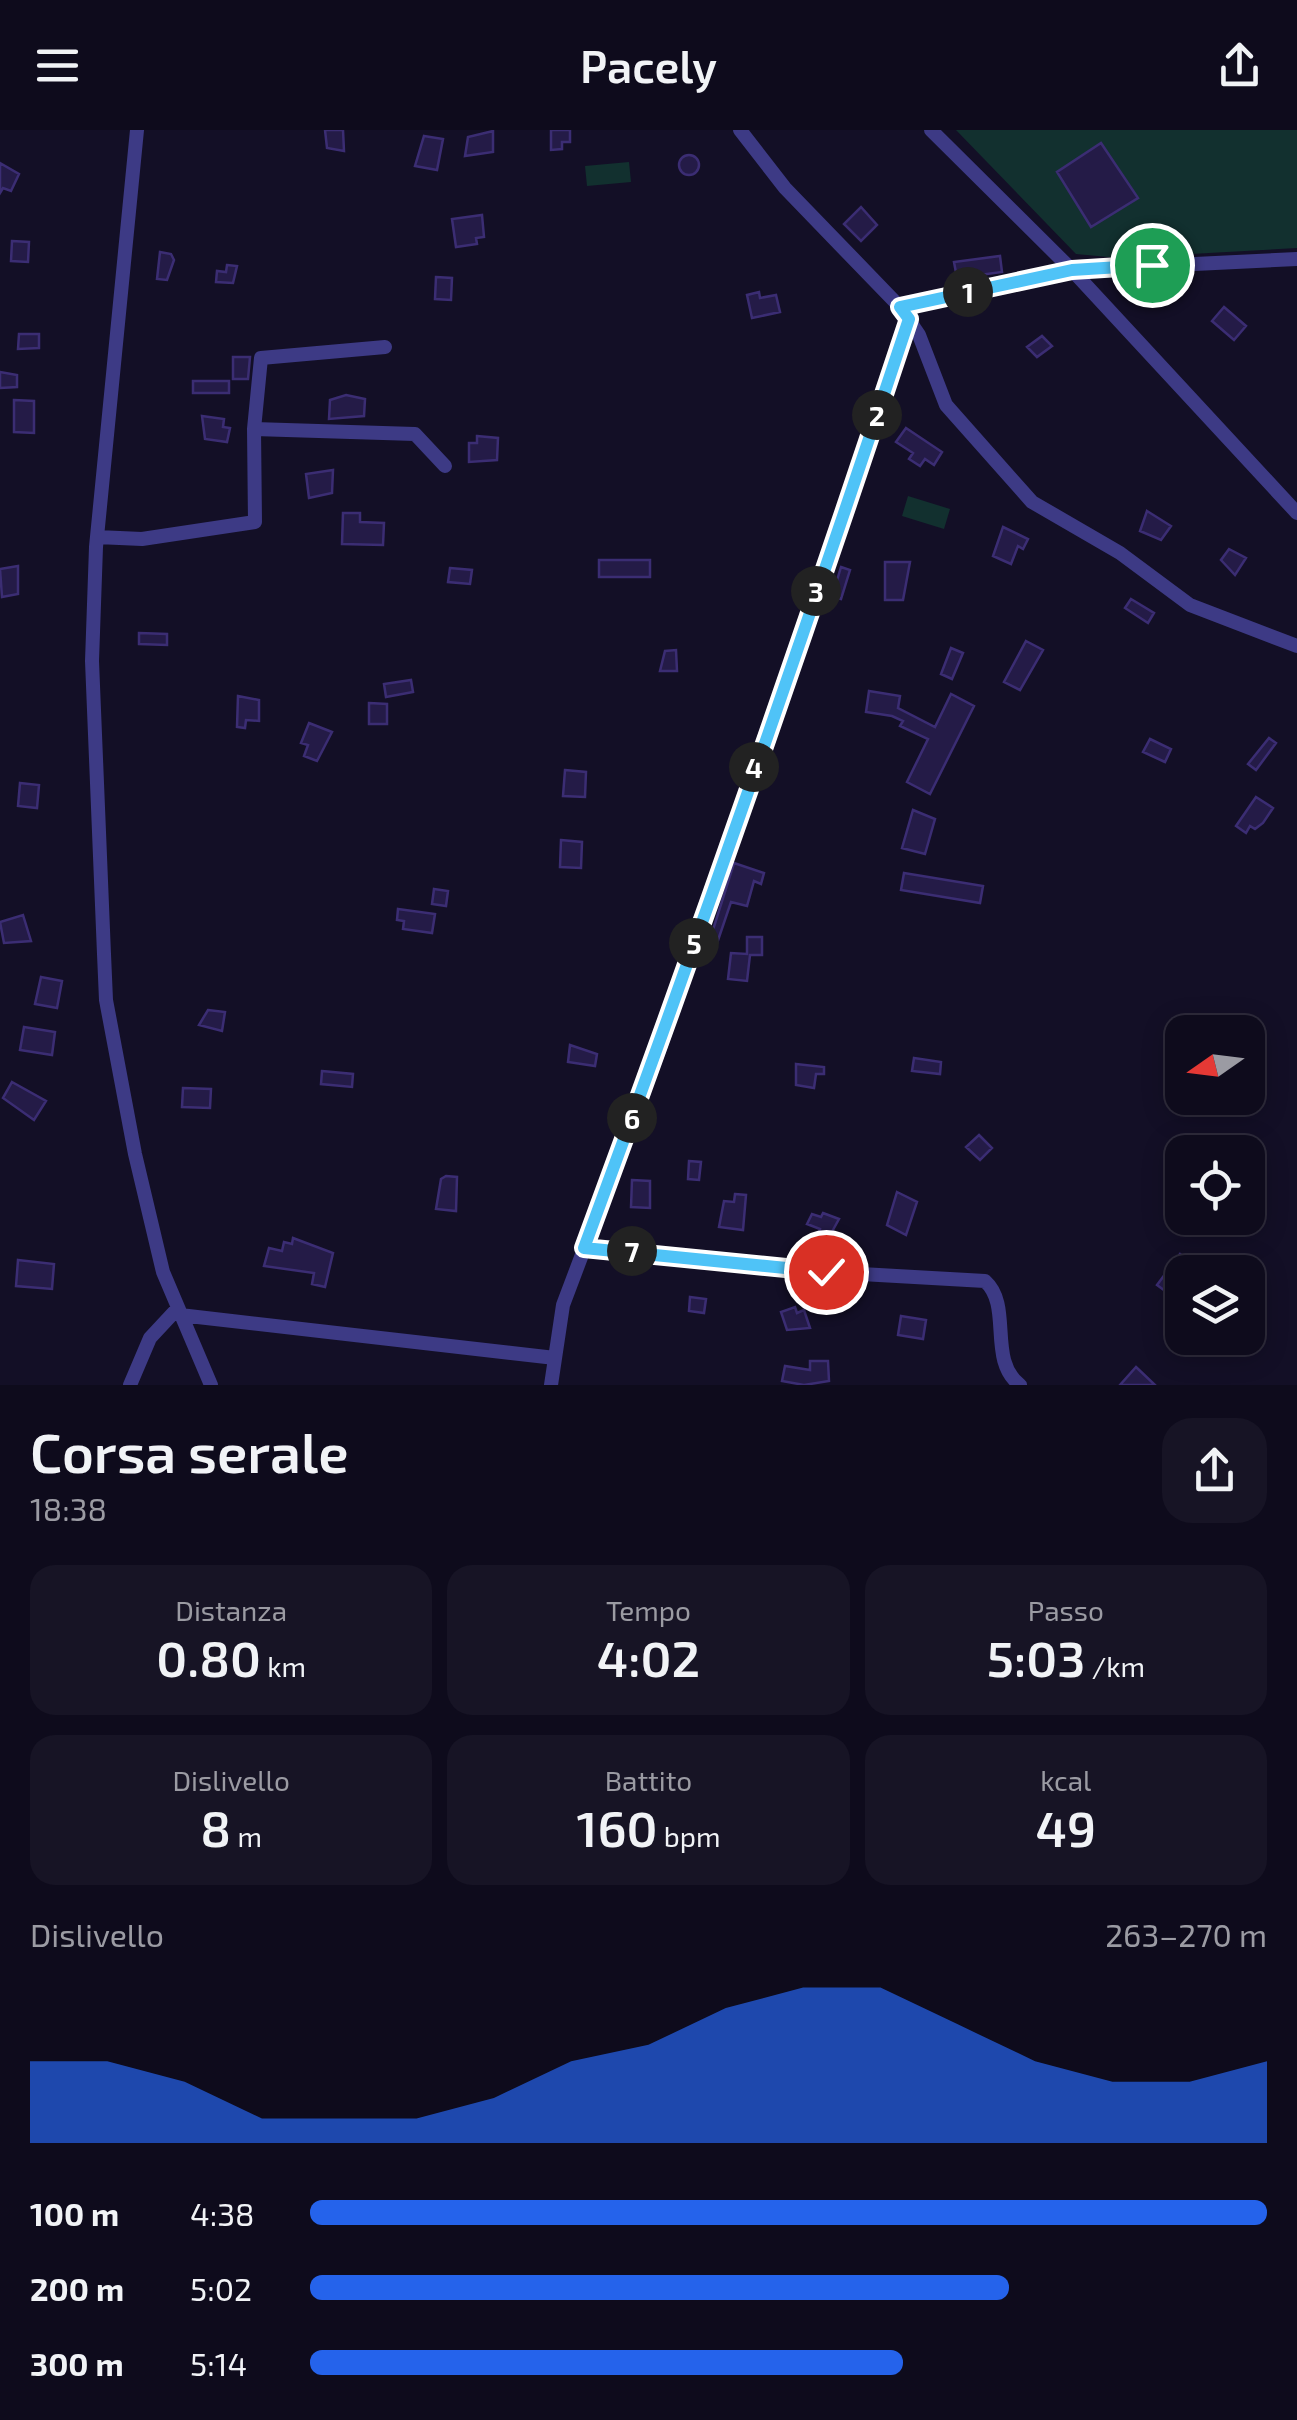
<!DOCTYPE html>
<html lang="it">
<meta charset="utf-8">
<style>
:root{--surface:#0e0b1c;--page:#171425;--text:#f1f3f6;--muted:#9b9ba3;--line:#2e2b3b;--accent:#2563eb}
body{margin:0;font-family:"Exo 2",sans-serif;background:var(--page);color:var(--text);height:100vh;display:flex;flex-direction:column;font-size:38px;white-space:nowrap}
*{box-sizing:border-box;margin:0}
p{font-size:32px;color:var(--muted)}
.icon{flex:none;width:55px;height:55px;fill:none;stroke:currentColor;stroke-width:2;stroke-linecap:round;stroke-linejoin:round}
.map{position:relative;height:1255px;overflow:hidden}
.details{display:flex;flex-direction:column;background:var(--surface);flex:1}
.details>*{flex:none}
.needle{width:65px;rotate:256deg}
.buttons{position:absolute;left:1165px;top:885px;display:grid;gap:20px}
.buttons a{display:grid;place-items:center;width:100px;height:100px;border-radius:20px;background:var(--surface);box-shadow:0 5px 25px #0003,0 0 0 2px var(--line);font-size:50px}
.pin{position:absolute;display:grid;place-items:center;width:85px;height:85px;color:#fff;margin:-42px;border:5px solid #fff;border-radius:50%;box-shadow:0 2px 10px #0007}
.km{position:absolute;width:50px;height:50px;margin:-25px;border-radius:50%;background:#222;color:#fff;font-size:28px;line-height:50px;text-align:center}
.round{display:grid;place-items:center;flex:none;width:105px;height:105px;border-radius:30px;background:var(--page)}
.summary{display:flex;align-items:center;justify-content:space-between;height:170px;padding:0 30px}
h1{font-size:55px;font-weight:600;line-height:75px}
.figures{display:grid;grid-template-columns:repeat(3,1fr);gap:15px;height:170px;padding:10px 30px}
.figures div{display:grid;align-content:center;border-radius:25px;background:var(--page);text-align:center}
.figures b{font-size:50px;font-weight:600}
.figures small{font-size:28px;font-weight:400}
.figures p{font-size:28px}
.chart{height:280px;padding:20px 30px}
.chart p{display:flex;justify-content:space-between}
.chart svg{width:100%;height:180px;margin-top:10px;fill:var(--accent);opacity:.7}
ul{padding:0 30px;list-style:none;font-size:32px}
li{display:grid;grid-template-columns:160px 120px 1fr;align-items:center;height:75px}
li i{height:25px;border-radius:12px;background:var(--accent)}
header{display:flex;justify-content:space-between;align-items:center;height:130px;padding:0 30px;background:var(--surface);font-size:45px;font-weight:600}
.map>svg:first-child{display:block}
.green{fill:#12302f}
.building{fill:#241b47;stroke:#3b2d73;stroke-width:2.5}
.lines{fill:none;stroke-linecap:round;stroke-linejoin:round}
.minor{stroke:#3d3a85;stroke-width:14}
.route-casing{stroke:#fff;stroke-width:20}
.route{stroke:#4fc3f7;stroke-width:12}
</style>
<header><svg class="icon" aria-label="menu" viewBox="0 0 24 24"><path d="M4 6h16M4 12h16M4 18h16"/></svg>Pacely<svg class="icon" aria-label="share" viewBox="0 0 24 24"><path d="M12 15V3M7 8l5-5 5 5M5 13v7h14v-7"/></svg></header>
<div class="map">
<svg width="1297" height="1255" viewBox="0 0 1297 1255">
<rect width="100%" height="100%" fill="#130f26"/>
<path class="green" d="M 956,0 L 1297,0 L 1297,118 L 1119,128 L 1076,124 Z
M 629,32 L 631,52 L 587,56 L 585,36 Z
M 908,366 L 950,379 L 944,399 L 902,386 Z"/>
<path class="building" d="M 325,0 L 343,0 L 344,21 L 327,18 Z
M 551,0 L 570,0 L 570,12 L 562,12 L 562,19 L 551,20 Z
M 493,1 L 493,22 L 465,26 L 468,7 Z
M 424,6 L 443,9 L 437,40 L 415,36 Z
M 1101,13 L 1138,68 L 1091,97 L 1057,42 Z
M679 35a10 10 0 1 1 20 0a10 10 0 1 1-20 0Z
M 0,33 L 19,44 L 11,61 L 3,58 L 0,63 Z
M 861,77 L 877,95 L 861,111 L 844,94 Z
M 482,85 L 484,107 L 476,108 L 477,114 L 456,117 L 452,89 Z
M 12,111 L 29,112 L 28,132 L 11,131 Z
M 160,122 L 171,124 L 174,130 L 167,150 L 157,149 Z
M 1000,126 L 1002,142 L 957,148 L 954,132 Z
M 227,135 L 237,136 L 233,153 L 216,152 L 217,141 L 226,142 Z
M 436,147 L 452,148 L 451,170 L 435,169 Z
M 759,162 L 760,168 L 776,165 L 780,182 L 752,188 L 747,165 Z
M 1224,177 L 1246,196 L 1234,210 L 1212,191 Z
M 19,204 L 39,204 L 39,218 L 18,219 Z
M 1042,206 L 1052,216 L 1037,227 L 1027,217 Z
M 233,227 L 250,227 L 248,249 L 233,249 Z
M 0,242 L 17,245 L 17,257 L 0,258 Z
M 193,251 L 229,251 L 229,263 L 193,263 Z
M 346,265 L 365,269 L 364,286 L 329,289 L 330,270 Z
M 14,270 L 34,271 L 34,303 L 14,302 Z
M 202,286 L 224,289 L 223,297 L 230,298 L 227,312 L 205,309 Z
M 906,298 L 942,322 L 934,335 L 925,329 L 920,336 L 909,329 L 913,323 L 896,312 Z
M 477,306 L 498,308 L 497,330 L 469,332 L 469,313 L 477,313 Z
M 333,340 L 332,363 L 309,368 L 306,344 Z
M 1147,381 L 1171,396 L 1161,410 L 1140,401 Z
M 343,383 L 360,383 L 360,392 L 384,393 L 383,415 L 342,414 Z
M 1003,397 L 1028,409 L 1023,419 L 1018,416 L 1011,434 L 993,426 Z
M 1229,419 L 1246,428 L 1235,445 L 1221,430 Z
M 599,430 L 650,430 L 650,447 L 599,447 Z
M 885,432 L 910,432 L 903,470 L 885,470 Z
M 18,436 L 18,464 L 2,467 L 0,439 Z
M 841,437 L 850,440 L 841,469 L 832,467 Z
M 450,438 L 472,440 L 470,454 L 448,452 Z
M 1131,469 L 1154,483 L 1148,493 L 1125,478 Z
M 139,503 L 167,504 L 167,515 L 139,514 Z
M 1026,511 L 1043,520 L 1020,560 L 1004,552 Z
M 951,518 L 963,523 L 952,549 L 941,544 Z
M 676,520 L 677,541 L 660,541 L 665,521 Z
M 411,550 L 413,562 L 386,567 L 384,554 Z
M 869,561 L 900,566 L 898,578 L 935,597 L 951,564 L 974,576 L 930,664 L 907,652 L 928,609 L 900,596 L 903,591 L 892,586 L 866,582 Z
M 238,566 L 259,570 L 259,591 L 246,590 L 245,598 L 237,597 Z
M 369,573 L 387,574 L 387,594 L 369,594 Z
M 309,593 L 332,602 L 317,631 L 304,626 L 308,615 L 301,613 Z
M 1269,608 L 1276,613 L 1256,640 L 1248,634 Z
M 1150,609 L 1171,619 L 1165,632 L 1143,622 Z
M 565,640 L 586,642 L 585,667 L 563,666 Z
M 20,653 L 39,655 L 37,678 L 18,676 Z
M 1256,667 L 1273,678 L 1263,693 L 1255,699 L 1250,696 L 1246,703 L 1236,696 Z
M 913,680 L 935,689 L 925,724 L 902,718 Z
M 561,710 L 582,712 L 581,738 L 560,737 Z
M 734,733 L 764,743 L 761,754 L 754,751 L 747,776 L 731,772 L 713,825 L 706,822 Z
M 904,743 L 983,756 L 980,773 L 901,760 Z
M 434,759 L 448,761 L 446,776 L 432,774 Z
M 398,779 L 435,784 L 432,803 L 403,799 L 404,791 L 397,790 Z
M 23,785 L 31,811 L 4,813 L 0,792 Z
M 747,807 L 762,807 L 762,825 L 750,825 L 747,851 L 728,849 L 731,823 L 747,824 Z
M 41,847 L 62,851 L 57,878 L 35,874 Z
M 208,880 L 225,882 L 222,901 L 199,895 Z
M 24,897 L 55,902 L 52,925 L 20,920 Z
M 570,915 L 597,924 L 595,936 L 568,932 Z
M 914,928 L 941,932 L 940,944 L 912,941 Z
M 796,934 L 824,937 L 824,944 L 816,944 L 814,958 L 796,955 Z
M 322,941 L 353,944 L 352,957 L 321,954 Z
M 12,952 L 46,971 L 34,990 L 3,968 Z
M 183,958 L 211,959 L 210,978 L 182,977 Z
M 979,1005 L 992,1018 L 980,1030 L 966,1017 Z
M 689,1031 L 701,1032 L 699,1050 L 688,1049 Z
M 446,1046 L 457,1047 L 456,1081 L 436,1079 L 441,1049 Z
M 632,1050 L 650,1051 L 650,1078 L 631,1077 Z
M 897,1062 L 917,1072 L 906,1105 L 887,1095 Z
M 735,1064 L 746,1065 L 743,1100 L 719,1097 L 724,1071 L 734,1072 Z
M 823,1083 L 839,1089 L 828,1109 L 818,1105 L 820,1099 L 807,1094 L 812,1084 L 821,1087 Z
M 293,1108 L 333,1123 L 325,1157 L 312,1154 L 314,1143 L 264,1136 L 269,1118 L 282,1121 L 284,1112 L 292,1114 Z
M 1180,1124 L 1204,1142 L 1182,1142 L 1182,1161 L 1176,1169 L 1157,1155 Z
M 18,1130 L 54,1134 L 52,1159 L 16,1156 Z
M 690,1167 L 706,1169 L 704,1183 L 689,1181 Z
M 795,1177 L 797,1183 L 804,1180 L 810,1198 L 787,1200 L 781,1182 Z
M 901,1186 L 926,1190 L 923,1209 L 898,1205 Z
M 810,1231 L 828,1231 L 829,1251 L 804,1255 L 782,1251 L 785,1236 L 810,1240 Z
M 1136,1237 L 1155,1255 L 1120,1255 Z"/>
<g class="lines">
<path class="minor" d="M 137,0 L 96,417 L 92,531 L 104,824 L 106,870 L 135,1024 L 163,1142 L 211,1255
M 740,0 L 785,58 L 900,177 L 919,205 L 946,275 L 1032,372 L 1120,423 L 1190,475 L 1297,516
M 931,0 L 1072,140 L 1297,383
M 900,177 L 1072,140 L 1297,129
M 254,299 L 415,304 L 445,336
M 97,407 L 142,409 L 255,392 L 254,299 L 261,228 L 385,217
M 584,1117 L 826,1142 L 985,1151 C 1013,1176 987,1230 1020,1255
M 180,1185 L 555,1228
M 130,1255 L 150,1208 L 177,1179
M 551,1255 L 563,1175 L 660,918 L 909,189"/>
</g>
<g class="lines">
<g class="route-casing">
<path id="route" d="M 826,1142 L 584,1118 C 698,810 806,500 909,189 L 900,177 L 1072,140 L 1152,135"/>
</g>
<use href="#route" class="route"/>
</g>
</svg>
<div class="buttons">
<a><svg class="needle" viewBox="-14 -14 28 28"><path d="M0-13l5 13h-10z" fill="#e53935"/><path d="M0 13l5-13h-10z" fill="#9b9ba3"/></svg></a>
<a><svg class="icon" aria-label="locate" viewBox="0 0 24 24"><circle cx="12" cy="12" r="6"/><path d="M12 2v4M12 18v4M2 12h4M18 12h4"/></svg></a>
<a><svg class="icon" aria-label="layers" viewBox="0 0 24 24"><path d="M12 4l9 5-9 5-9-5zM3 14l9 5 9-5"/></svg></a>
</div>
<div class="pin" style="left:1152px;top:135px;background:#1e9e55"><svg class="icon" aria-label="arrive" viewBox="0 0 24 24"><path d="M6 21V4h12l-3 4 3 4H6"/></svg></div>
<div class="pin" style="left:826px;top:1142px;background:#d93025"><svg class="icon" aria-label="check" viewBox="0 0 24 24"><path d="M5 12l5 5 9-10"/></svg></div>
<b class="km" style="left:968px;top:162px">1</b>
<b class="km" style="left:877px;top:285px">2</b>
<b class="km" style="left:816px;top:461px">3</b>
<b class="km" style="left:754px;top:637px">4</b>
<b class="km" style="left:694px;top:813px">5</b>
<b class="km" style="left:632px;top:988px">6</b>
<b class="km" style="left:632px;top:1121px">7</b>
</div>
<section class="details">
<div class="summary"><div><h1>Corsa serale</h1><p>18:38</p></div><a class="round"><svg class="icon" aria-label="share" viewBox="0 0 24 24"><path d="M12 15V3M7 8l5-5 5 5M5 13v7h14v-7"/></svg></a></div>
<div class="figures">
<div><p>Distanza</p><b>0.80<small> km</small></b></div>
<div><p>Tempo</p><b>4:02</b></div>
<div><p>Passo</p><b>5:03<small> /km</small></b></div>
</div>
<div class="figures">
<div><p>Dislivello</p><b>8<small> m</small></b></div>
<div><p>Battito</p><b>160<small> bpm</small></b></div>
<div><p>kcal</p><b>49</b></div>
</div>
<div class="chart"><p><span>Dislivello</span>263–270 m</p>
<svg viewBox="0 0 160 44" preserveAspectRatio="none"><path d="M0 44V24L10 24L20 29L30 38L40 38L50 38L60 33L70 24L80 20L90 11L100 6L110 6L120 15L130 24L140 29L150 29L160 24V44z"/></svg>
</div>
<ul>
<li><b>100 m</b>4:38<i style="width:100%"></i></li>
<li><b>200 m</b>5:02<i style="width:73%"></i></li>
<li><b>300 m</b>5:14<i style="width:62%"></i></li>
</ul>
</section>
